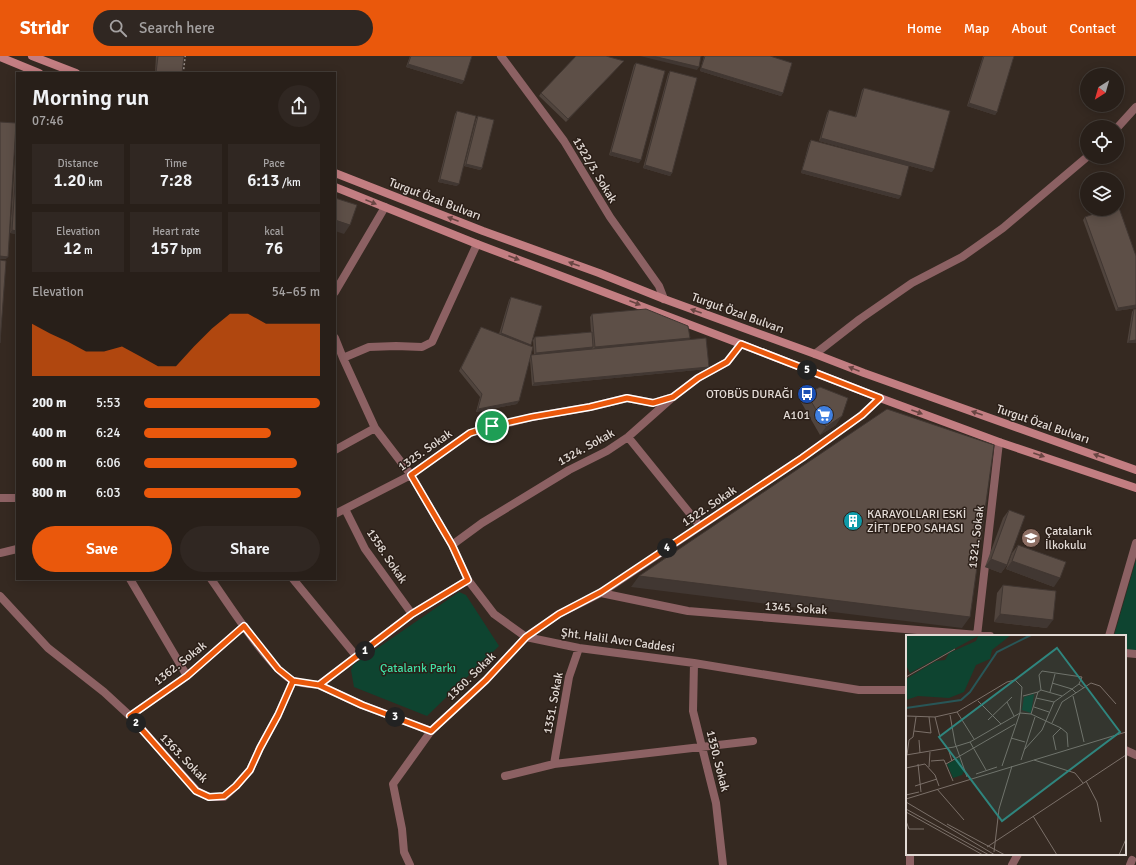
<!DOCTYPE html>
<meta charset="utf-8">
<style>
:root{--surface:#281f19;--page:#302722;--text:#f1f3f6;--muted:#a5a2a2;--line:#443d38;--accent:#ea580c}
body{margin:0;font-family:Signika,sans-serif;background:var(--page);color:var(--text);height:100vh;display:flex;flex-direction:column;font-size:15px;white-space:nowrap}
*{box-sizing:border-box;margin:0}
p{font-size:13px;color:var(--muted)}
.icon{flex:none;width:22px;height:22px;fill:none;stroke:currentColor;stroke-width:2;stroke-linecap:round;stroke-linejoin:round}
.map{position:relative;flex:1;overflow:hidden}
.drawer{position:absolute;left:16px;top:16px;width:320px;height:508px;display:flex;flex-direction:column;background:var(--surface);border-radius:0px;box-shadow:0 2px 10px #0003,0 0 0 1px var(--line)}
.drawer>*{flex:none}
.needle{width:26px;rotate:217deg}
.tools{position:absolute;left:1080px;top:12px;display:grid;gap:8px}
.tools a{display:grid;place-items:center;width:44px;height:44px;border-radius:50%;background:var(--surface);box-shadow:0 2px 10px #0003,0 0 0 1px var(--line);font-size:20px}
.pin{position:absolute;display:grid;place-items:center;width:34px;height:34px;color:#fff;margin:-17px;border:2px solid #fff;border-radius:50%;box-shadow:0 1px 4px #0007}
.km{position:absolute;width:20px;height:20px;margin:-10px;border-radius:50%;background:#222;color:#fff;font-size:11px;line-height:20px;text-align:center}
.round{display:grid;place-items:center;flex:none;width:42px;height:42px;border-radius:21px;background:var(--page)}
.overview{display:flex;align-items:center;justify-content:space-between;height:68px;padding:0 16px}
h1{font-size:22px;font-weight:600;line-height:30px}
.figures{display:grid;grid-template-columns:repeat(3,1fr);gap:6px;height:68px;padding:4px 16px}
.figures div{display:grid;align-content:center;border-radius:0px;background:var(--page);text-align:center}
.figures b{font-size:17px;font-weight:600}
.figures small{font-size:11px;font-weight:400}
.figures p{font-size:11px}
.chart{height:112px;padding:8px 16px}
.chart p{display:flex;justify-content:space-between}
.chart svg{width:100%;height:72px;margin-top:4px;fill:var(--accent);opacity:.7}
.cta{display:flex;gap:8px;margin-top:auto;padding:8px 16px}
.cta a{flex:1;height:46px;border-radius:24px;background:var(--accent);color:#fff;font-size:16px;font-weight:600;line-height:46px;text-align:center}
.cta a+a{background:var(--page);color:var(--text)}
ul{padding:0 16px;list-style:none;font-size:13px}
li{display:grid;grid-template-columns:64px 48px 1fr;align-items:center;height:30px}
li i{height:10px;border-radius:5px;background:var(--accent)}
header{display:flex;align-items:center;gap:24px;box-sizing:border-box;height:56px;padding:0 20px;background:var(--accent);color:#fff}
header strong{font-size:19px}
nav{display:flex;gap:22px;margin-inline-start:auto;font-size:14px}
.search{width:280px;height:36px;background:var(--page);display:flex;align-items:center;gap:10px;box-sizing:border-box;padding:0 14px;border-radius:22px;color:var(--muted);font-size:15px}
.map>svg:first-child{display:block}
.green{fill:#0e4430}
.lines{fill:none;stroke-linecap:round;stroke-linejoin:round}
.path{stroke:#948a84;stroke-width:2;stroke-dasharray:2 2;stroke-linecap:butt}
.street{stroke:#8c6163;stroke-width:8}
.secondary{stroke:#c37e82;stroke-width:8}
.wall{fill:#50443d}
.shaded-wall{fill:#413732}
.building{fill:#5d4f47;stroke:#413732}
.oneway{fill:#684542}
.route-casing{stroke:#fff;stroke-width:8}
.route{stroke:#ea580c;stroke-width:5}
.labels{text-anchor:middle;stroke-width:3;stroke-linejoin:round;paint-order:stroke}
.street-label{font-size:12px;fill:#e3dbd6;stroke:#2b1f18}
.poi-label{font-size:12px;fill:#e3dbd6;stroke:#2b1f18;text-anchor:end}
.park-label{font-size:12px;fill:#3fe0a5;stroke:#2b1f18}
.inset-river{fill:none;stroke:#285657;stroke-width:2}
.inset-road{fill:none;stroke:#7b7069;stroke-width:1}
.view{fill:#2f857e;fill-opacity:0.15;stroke:#2f857e;stroke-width:2}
.inset-edge{fill:none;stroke:#e3dbd6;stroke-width:2}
</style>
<header>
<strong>Stridr</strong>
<div class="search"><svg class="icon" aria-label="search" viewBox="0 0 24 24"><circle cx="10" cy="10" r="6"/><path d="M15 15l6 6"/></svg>Search here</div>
<nav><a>Home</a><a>Map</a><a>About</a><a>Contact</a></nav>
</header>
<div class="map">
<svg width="1136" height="809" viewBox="0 0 1136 809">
<rect width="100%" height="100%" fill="#352921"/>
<path class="green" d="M 1136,504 L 1136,595 L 1125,593 L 1125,580 L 1114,580 Z
M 459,536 L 466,539 L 499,590 L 427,660 L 354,631 L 351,614 L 353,609 Z"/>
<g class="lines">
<path class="path" d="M 183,17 L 185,0"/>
<path class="street" d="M 501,0 L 564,85 L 610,161 L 659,230 L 664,243
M 1117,72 L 1136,51
M 477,188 L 432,286 L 422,291 L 396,290 L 369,291 L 343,302 L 375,372 L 411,419 L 452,489 L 468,524 L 494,558 L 526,581 L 579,592 L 694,607 L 859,634 L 907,634
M 335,236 L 385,151
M 335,282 L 343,302
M 815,298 L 860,263 L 912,227 L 962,201 L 1003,172 L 1087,101
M 628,381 L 700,470
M 335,394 L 375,372
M 0,442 L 17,442
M 345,453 L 365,493 L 412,558
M 335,458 L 411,419 L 470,377 L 532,361 L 590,351 L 627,342 L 653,347 L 673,341
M 452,489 L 482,467 L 569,414 L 607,395 L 628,381 L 673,341 L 698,322 L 727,306 L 741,288
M 0,497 L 17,493
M 130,523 L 187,620
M 211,523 C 226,544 273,618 294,625 C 302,628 311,628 319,629 L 412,558 L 468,524
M 293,523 L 357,601
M 601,537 L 688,555 L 990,580
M 0,540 L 48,592 L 104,636 L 130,660 L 197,735 L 209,741 L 224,741 L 236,730 L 250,714 L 260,692 L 278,659 L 293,625
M 977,580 L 999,386
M 1109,580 L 1136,487
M 1125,597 L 1136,598
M 694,607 L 693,655 L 716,747 L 723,809
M 319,629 L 362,649 L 431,675
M 130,660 L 187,620 L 244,570
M 1125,694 L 1136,699
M 554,708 L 569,621 L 579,592
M 505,720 L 554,708 L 753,685
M 910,798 L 910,809
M 410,809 L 404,796 L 402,773 L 393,728 L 431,675 L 486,624 L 526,581 L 559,558 L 601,537 L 802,402 L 862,359 L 880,342
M 1012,809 L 1018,798
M 1130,809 L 1132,804"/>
<path class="secondary" d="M 32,0 L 76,17
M 0,1 L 39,17
M 335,117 L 483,175 L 599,217 L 664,243 L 815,298 L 864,317 L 1136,414
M 335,131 L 477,188 L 741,288 L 880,342 L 999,386 L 1136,432"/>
</g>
<path class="wall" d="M 156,0 L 184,0 L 182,17 L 155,17 Z
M 410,0 L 472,0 L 462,28 L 406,11 Z
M 704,0 L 770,0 L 783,37 L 781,40 L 700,15 Z
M 983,0 L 1014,0 L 997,56 L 995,59 L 967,50 Z
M 624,5 L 566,66 L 539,40 L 541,37 Z
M 636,7 L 639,107 L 609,99 L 634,9 Z
M 670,15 L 672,117 L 670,120 L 643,112 L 668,18 Z
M 864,32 L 932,116 L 819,85 L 827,57 L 829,54 L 855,61 L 862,34 Z
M 457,55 L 457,130 L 438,126 L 455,58 Z
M 478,60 L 482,112 L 480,114 L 464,110 L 476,63 Z
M 17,70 L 17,178 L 10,177 Z
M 811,84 L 899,143 L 801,117 L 809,87 Z
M 1085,161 L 1136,200 L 1136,252 L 1116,255 L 1083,164 Z
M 511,241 L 531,289 L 530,290 L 530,301 L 531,299 L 534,299 L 533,284 L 535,281 L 591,276 L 590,261 L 592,258 L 688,284 L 709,311 L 707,313 L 532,330 L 530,303 L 517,348 L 476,356 L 480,341 L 459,315 L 481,271 L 499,278 L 509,244 Z
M 1134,253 L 1136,253 L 1136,287 L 1127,287 L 1132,256 Z
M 807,338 L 836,369 L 820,379 L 801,346 Z
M 1009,454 L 1007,509 L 1001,517 L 985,511 L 1003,462 Z
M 1018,489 L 1054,531 L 1006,513 L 1012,497 Z
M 1003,529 L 1047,572 L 994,566 L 997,537 Z"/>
<path class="shaded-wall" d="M 640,0 L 653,0 L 699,11 L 697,14 Z
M 624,5 L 622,7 L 566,66 L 568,63 Z
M 408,8 L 464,25 L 462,28 L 406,11 Z
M 701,12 L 783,37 L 781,40 L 700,15 Z
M 969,47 L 997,56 L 995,59 L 967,50 Z
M 821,82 L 934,113 L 932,116 L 819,85 Z
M 611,96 L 641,104 L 639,107 L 609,99 Z
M 466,108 L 482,112 L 480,114 L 464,110 Z
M 645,109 L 672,117 L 670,120 L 643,112 Z
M 802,114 L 901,140 L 899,143 L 801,117 Z
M 440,123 L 459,128 L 457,130 L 438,126 Z
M 335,164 L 350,169 L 344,178 L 335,175 Z
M 12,174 L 17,175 L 17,178 L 10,177 Z
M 0,200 L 8,201 L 6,203 L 0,203 Z
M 1136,249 L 1136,252 L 1116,255 L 1118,252 Z
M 501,277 L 531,289 L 529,292 L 499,280 Z
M 690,282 L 688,285 L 593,294 L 595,291 Z
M 1136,284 L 1136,287 L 1127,287 L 1129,285 Z
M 593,291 L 591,294 L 534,299 L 536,297 Z
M 709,311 L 707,313 L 532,330 L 534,327 Z
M 519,345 L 517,348 L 476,356 L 478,353 Z
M 842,360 L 836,369 L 820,379 L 826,371 Z
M 991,503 L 1007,509 L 1001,517 L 985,511 Z
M 1012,505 L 1060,522 L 1054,531 L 1006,513 Z
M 639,520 L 970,561 L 962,572 L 631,531 Z
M 1000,558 L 1053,564 L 1047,572 L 994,566 Z"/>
<path class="building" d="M 158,0 L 184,0 L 182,17 L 156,17 Z
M 411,0 L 472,0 L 464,25 L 408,8 Z
M 576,0 L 606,0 L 624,5 L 568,63 L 541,37 Z
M 653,0 L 701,0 L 699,11 Z
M 705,0 L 770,0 L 792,7 L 783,37 L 701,12 Z
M 984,0 L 1014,0 L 997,56 L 969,47 Z
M 636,7 L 665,15 L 641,104 L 611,96 Z
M 670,15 L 697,22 L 672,117 L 645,109 Z
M 864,32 L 950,55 L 934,113 L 821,82 L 829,54 L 856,61 Z
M 457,55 L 476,60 L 459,128 L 440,123 Z
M 478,60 L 494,64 L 482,112 L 466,108 Z
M 0,66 L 16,67 L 8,201 L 0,200 Z
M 811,84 L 909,110 L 901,140 L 802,114 Z
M 17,97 L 17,175 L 12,174 Z
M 335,142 L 357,149 L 350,169 L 335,164 Z
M 1118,149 L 1136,200 L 1136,249 L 1118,252 L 1085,161 L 1108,153 L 1117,153 L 1117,150 Z
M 0,204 L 6,205 L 0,287 Z
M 511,241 L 542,250 L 531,289 L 501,277 Z
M 646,253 L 688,270 L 690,282 L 595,291 L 592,258 Z
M 1134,253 L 1136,253 L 1136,284 L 1129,285 Z
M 481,271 L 533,291 L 519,345 L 478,353 L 482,338 L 461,312 Z
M 592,276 L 593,291 L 536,297 L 535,281 Z
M 706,282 L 709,311 L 534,327 L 531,299 Z
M 820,331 L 848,342 L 842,360 L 826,371 L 807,338 Z
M 887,353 L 994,389 L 970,561 L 639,520 Z
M 1009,454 L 1025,460 L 1007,509 L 991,503 Z
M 1018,489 L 1066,506 L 1060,522 L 1012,505 Z
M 1003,529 L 1056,535 L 1053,564 L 1000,558 Z"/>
<defs><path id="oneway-solid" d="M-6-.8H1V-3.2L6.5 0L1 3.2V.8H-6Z"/></defs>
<g class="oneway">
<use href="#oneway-solid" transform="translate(371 146) rotate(22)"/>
<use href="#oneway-solid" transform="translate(453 163) rotate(-159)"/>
<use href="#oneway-solid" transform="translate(514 202) rotate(21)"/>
<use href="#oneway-solid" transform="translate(574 208) rotate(-160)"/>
<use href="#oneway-solid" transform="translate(635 247) rotate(21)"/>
<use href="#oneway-solid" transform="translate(696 255) rotate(-161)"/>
<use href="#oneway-solid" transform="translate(854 313) rotate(-158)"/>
<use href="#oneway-solid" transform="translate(917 356) rotate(20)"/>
<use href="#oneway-solid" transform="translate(977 357) rotate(-161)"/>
<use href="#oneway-solid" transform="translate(1039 399) rotate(19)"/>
<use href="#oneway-solid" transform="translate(1099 400) rotate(-160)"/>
</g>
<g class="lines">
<g class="route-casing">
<path id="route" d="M 492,370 L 470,377 L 411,419 L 452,489 L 468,524 L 412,558 L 319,629 L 293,625 L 278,659 L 260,692 L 250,714 L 236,730 L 224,740 L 209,741 L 196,735 L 130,660 L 187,620 L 244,570 L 278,613 L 293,625 L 319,629 L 362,649 L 431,675 L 486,624 L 526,581 L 559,558 L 601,536 L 802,402 L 862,359 L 880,342 L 741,288 L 727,306 L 698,322 L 673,341 L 653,347 L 627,342 L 590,351 L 532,361 L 492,370"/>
</g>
<use href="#route" class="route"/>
</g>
<defs>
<g id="bus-disc" transform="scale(1)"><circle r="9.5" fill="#1a4fb4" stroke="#2b1f18"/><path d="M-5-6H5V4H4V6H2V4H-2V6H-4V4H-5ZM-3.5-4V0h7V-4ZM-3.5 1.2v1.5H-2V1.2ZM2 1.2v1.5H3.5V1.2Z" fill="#fff"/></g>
<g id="supermarket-disc" transform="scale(1)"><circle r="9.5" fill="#3f7fe0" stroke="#2b1f18"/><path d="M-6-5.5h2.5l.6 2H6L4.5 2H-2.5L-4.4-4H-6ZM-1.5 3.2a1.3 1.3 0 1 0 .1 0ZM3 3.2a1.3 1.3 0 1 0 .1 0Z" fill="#fff"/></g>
<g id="building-disc" transform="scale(1)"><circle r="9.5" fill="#0f9aa8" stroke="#2b1f18"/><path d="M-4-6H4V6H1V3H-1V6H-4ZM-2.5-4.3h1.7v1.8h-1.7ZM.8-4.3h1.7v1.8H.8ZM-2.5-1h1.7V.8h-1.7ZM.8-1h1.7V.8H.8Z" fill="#fff"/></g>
<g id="school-disc" transform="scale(1)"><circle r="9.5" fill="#8d6e63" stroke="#2b1f18"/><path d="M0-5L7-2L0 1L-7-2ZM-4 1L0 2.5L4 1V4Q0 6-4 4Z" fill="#fff"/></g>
</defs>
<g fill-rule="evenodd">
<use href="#bus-disc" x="807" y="338"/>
<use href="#supermarket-disc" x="824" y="359"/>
<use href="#building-disc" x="853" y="465"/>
<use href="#school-disc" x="1031" y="482"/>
</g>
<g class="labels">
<g class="street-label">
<text transform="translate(595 114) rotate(59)" y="4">1322/3. Sokak</text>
<text transform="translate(435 143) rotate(21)" y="4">Turgut Özal Bulvarı</text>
<text transform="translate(738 257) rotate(20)" y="4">Turgut Özal Bulvarı</text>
<text transform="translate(1043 368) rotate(19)" y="4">Turgut Özal Bulvarı</text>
<text transform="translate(586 391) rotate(-29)" y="4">1324. Sokak</text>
<text transform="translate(425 394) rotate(-35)" y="4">1325. Sokak</text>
<text transform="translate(709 450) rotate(-34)" y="4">1322. Sokak</text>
<text transform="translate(976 481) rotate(-83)" y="4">1321. Sokak</text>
<text transform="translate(387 500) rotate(56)" y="4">1358. Sokak</text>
<text transform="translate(796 552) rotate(4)" y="4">1345. Sokak</text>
<text transform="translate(618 584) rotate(8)" y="4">Şht. Halil Avcı Caddesi</text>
<text transform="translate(180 607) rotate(-38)" y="4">1362. Sokak</text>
<text transform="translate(471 620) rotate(-44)" y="4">1360. Sokak</text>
<text transform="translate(553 647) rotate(-79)" y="4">1351. Sokak</text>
<text transform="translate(184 702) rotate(46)" y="4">1363. Sokak</text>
<text transform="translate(718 705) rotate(76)" y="4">1350. Sokak</text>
</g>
<g class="poi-label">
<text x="793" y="342">OTOBÜS DURAĞI</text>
<text x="810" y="363">A101</text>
<text x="867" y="462" text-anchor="start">KARAYOLLARI ESKİ<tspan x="867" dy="14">ZİFT DEPO SAHASI</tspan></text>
<text x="1045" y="479" text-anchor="start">Çatalarık<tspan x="1045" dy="14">İlkokulu</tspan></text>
</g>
<g class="park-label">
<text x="418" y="616">Çatalarık Parkı</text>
</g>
</g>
<g transform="translate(906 579)">
<rect width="220" height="220" fill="#352921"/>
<path d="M 0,0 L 71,1 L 105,0 L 86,15 L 84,24 L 70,30 L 58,57 L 43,63 L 12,61 L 0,65 L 0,44 L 30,26 L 39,25 L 43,18 L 70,6 L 72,1 L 4,38 L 0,30 ZM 128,59 L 125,78 L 116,75 L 118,62 ZM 53,123 L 58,136 L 56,140 L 47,143 L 41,129 Z" fill="#0e4430"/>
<path class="inset-river" d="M 0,73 L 55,65 L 64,57 L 91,17 L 125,0"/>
<path class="inset-road" d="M 0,42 L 49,14M 146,48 L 166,54 L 170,58M 135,55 L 133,40 L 136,36 L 176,42 L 173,49M 135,55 L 156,61M 144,57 L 149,39M 117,61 L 132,57M 167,61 L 178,107M 130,63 L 148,67M 72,66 L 95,89M 101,67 L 108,81M 128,72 L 143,77M 51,77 L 68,104M 125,79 L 132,57 L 135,55M 44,80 L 49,108 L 61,142M 0,81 L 29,82 L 51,77 L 101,47 L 109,45 L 116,52 L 114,78 L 96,131M 29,82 L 34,102M 82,85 L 106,62M 146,88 L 156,67 L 185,48 L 194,51 L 210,69M 155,93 L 161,98 L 162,112M 8,96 L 25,98 L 23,82M 105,103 L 119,107M 13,105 L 14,118M 64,107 L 80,135M 42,113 L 46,126M 118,115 L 136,95 L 148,67 L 173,49 L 178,53M 0,120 L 48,112 L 64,107 L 114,78 L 125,79 L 155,93 L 147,101 L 150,115M 1,120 L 3,105 L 7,102 L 10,82M 115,125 L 129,82M 128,125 L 169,138 L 177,148M 25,126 L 38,125 L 47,146M 12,129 L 15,157M 40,129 L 109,89M 23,132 L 24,117M 0,133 L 19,129 L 29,140 L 33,151M 70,139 L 91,132M 180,146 L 191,167 L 195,187M 9,151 L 31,144M 31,154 L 58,185M 0,160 L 13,157M 0,164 L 220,97M 0,167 L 89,220M 0,174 L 83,220M 0,177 L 77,220M 127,181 L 151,220M 0,186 L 3,194 L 18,194M 41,189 L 99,220M 81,212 L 220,120M 88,217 L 93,174 L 106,131M 213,220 L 220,204"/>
<path class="view" d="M 151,13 L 214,97 L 96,186 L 33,102 Z"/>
<rect width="220" height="220" class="inset-edge"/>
</g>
</svg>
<div class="tools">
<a><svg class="needle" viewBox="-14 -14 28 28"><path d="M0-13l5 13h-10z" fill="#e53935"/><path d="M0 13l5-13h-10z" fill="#a5a2a2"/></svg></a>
<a><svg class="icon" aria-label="locate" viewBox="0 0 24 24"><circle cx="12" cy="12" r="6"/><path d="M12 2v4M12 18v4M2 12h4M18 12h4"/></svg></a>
<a><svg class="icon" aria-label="layers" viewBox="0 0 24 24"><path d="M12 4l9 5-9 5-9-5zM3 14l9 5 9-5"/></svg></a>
</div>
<div class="pin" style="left:492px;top:370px;background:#1e9e55"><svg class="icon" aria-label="arrive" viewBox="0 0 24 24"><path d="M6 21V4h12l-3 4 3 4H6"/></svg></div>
<b class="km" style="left:365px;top:595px">1</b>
<b class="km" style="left:136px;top:667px">2</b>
<b class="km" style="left:395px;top:661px">3</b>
<b class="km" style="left:667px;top:492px">4</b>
<b class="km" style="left:807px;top:314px">5</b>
<section class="drawer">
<div class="overview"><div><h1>Morning run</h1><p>07:46</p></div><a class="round"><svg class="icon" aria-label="share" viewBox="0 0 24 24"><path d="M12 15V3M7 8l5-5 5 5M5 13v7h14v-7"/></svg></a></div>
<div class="figures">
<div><p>Distance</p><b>1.20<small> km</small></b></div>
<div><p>Time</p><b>7:28</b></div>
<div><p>Pace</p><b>6:13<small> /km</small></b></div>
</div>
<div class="figures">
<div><p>Elevation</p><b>12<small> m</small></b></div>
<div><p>Heart rate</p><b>157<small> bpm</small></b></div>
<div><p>kcal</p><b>76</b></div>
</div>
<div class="chart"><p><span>Elevation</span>54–65 m</p>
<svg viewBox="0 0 160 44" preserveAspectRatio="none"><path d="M0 44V12L10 18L20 23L30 29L40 29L50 26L60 32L70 38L80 38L90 26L100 15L110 6L120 6L130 12L140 12L150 12L160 12V44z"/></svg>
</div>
<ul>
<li><b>200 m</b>5:53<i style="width:100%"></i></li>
<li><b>400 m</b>6:24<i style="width:72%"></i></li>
<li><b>600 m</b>6:06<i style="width:87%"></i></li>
<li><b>800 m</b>6:03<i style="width:89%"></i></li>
</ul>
<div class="cta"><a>Save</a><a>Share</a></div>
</section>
</div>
